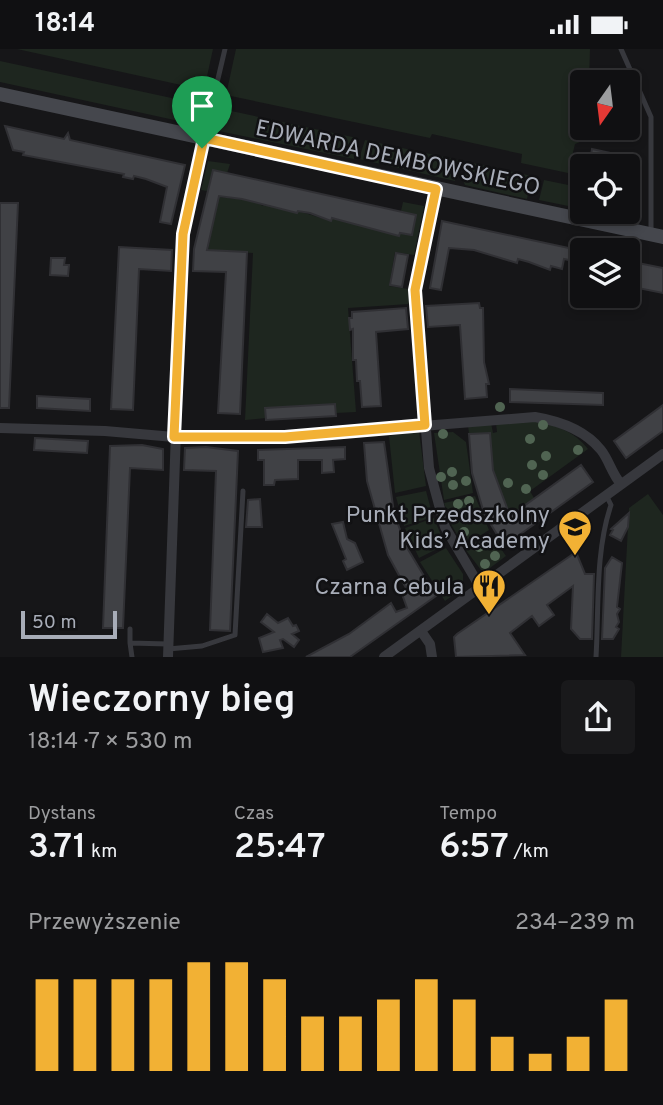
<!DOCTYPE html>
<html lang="pl">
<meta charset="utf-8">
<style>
:root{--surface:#101012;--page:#19191b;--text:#f1f3f6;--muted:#9c9d9f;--line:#303032;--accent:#f2b134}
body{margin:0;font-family:Overpass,sans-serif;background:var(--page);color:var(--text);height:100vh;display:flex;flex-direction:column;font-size:26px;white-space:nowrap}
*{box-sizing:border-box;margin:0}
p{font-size:23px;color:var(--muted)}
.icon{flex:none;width:38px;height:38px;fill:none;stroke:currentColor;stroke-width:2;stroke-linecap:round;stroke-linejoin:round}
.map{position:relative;height:608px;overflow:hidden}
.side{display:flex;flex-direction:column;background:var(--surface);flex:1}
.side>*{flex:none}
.needle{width:46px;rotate:194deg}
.tools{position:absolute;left:570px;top:21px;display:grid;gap:14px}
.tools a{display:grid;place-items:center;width:70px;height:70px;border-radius:7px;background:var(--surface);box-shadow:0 4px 10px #0003,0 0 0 2px var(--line);font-size:35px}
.scale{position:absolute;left:21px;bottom:18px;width:96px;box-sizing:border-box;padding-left:7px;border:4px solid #a8adb8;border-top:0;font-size:19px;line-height:24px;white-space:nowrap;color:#a8adb8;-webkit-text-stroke:5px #111113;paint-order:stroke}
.pin{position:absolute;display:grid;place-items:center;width:60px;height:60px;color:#fff;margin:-72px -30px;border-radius:50% 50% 50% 0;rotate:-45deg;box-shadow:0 0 7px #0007}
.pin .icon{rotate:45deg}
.round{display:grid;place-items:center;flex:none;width:74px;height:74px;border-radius:7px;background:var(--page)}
.overview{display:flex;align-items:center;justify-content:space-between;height:119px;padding:0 28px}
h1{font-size:38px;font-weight:600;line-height:52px}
.metrics{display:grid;grid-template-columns:repeat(3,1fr);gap:10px;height:119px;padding:7px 28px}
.metrics div{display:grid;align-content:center}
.metrics b{font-size:35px;font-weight:600}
.metrics small{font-size:19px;font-weight:400}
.metrics p{font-size:19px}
.chart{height:196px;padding:14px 28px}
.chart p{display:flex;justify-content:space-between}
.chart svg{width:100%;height:126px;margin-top:7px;stroke:var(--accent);stroke-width:6}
.status{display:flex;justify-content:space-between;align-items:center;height:49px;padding:0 35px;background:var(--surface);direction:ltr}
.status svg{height:19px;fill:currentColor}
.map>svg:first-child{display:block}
.green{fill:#1e261f}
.building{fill:#404145;stroke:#303034;stroke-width:2}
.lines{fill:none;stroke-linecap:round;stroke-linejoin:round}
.lane{stroke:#37383d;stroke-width:5}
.street{stroke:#37383d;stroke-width:10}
.secondary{stroke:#45474d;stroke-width:14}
.tree{fill:#506452}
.route-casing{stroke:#fff;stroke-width:14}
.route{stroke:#f2b134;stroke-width:9}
.labels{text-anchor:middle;stroke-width:5;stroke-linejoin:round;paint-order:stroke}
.street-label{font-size:23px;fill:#a8adb8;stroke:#111113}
.poi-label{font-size:23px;fill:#a8adb8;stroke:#111113;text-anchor:end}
</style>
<div class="status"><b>18:14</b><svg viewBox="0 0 49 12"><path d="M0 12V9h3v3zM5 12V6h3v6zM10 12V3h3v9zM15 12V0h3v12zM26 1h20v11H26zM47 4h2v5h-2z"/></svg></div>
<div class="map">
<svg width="663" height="608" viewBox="0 0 663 608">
<rect width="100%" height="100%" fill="#161618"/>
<path class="green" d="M 17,0 L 213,0 L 204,41 Z
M 236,0 L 590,0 L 589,33 L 583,33 L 583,79 L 588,79 L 587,90 L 575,95 L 568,124 L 521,114 L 522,105 L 432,85 L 430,89 L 226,46 Z
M 0,12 L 204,56 L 202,77 L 0,33 Z
M 217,59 L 357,89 L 354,110 L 214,81 L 211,76 Z
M 365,91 L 458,111 L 455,132 L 359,110 Z
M 208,112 L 230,115 L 227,124 L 213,121 L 208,142 L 220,145 L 220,148 L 254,152 L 263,157 L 264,154 L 297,164 L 298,162 L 331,172 L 332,169 L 399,187 L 400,184 L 412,186 L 416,166 L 401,162 L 403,153 L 424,157 L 414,206 L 395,203 L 389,237 L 408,240 L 409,255 L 348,259 L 356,363 L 336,364 L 334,355 L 265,359 L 266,369 L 245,371 L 253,204 L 208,201 L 216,160 L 205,157 L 207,142 L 201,141 Z
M 468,113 L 532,127 L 527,150 L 465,136 L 462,129 Z
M 544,131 L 583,139 L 583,160 L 539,151 Z
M 535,372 C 557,377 574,382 588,400 L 530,442 L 534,449 L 510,467 L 469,385 L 468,376 L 491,374 L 493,384 L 497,383 L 496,374 Z
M 419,382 L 426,437 L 395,444 L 389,387 Z
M 453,383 L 466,393 L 473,444 L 444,451 L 434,384 Z
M 426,442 L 433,468 L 404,477 L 396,448 Z
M 648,445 L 663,466 L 663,608 L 621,608 L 629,459 Z
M 475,447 L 489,481 L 464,497 L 452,477 L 444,454 Z
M 434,469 L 445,496 L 419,509 L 405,479 Z
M 490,484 L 506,507 L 486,522 L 481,521 L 465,500 Z
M 446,499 L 463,525 L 463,539 L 445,552 L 420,513 Z"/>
<path class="building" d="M 5,77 L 64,90 L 68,84 L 70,91 L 185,116 L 171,175 L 160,173 L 167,138 L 146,130 L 134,127 L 133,130 L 123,128 L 124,125 L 23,106 L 24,103 L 13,101 Z
M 592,100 L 620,106 L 618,117 L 589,117 Z
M 213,121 L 416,166 L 412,186 L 400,184 L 399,187 L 343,172 L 332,169 L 331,172 L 310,164 L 298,162 L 297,164 L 242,150 L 219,147 L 207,201 L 247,203 L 240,365 L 218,364 L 226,223 L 193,222 L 194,200 Z
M 0,154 L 18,154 L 9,359 L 0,359 Z
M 442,172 L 583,202 L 583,214 L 564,210 L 562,220 L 551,217 L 550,221 L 529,213 L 518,210 L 517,214 L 474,201 L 449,199 L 441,241 L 430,239 Z
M 119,198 L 172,201 L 171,222 L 139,220 L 133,361 L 111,360 Z
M 396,204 L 408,206 L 402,238 L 390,236 Z
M 51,209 L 65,209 L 64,216 L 69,216 L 68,227 L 50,226 Z
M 628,212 L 663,219 L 663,244 L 628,237 Z
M 479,254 L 480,259 L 483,259 L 484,313 L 489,335 L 486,335 L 487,348 L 465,350 L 460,276 L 428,278 L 426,257 Z
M 406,259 L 408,280 L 376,283 L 381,357 L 362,358 L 360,332 L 357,332 L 356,311 L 353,311 L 353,280 L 350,281 L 349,269 L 352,269 L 352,263 Z
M 510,340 L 603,344 L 603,356 L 510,353 Z
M 37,347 L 90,350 L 90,362 L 37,359 Z
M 335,355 L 336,367 L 266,371 L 265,359 Z
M 663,356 L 663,382 L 626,409 L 614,392 Z
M 490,384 L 493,421 L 510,467 L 581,416 L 593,433 L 504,497 L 484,464 L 472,424 L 469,385 Z
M 35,389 L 88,392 L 87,404 L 34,401 Z
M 384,393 L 394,464 L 406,497 L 436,547 L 350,608 L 306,608 L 349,585 L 391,554 L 396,563 L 407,559 L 402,545 L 407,541 L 388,506 L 367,432 L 364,394 Z
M 142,396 L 163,400 L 163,421 L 130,419 L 123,579 L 103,579 L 110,397 Z
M 206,398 L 238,402 L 230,582 L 210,581 L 216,422 L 184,421 L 185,399 Z
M 345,398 L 345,410 L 333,411 L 334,423 L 322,424 L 322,411 L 298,411 L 298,430 L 275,431 L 274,436 L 264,436 L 264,411 L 258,411 L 258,401 Z
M 260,450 L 262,478 L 246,478 L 248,451 Z
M 629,464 L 628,478 L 621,492 L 610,486 L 613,481 L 611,480 Z
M 343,473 L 347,490 L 355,494 L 363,513 L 347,521 L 343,512 L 346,510 L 332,475 Z
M 576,503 L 585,525 L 594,525 L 592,590 L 580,590 L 571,580 L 573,537 L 547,556 L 554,566 L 539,577 L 532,567 L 510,584 L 525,606 L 456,608 L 454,588 L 457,585 Z
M 612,508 L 622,514 L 617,558 L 620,560 L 617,565 L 619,573 L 616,578 L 619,580 L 613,590 L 602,590 L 605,519 Z
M 267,565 L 278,574 L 288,569 L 293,577 L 296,576 L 299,582 L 292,585 L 299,591 L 294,598 L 283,590 L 280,591 L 283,599 L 263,603 L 259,589 L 274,583 L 261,573 Z"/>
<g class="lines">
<path class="lane" d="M 621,0 L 651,68 L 651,183
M 204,89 L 225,0
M 130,580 L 130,594
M 168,600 L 202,597 L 235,586 L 243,442
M 132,608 L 130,594 L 168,595
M 596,608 C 599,559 595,503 611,456 L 606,446"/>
<path class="street" d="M 436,140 L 415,241 L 429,419 L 445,478 L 480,538
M 0,379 L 105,382 L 174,388 L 285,388 L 535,368 C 559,372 585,381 601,401 C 609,411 612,425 621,435
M 421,582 L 430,595 L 432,608
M 168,608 L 183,185 L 204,89
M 384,608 L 663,405"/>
<path class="secondary" d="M 0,45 L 663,188"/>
</g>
<g class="tree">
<circle cx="500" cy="358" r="5"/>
<circle cx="543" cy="376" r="5"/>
<circle cx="443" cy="385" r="5"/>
<circle cx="530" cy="390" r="5"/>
<circle cx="578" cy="401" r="5"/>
<circle cx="546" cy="407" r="5"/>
<circle cx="532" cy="416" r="5"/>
<circle cx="452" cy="423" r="5"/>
<circle cx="543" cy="426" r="5"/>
<circle cx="441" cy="428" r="5"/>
<circle cx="466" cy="432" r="5"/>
<circle cx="508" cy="434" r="5"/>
<circle cx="453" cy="436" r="5"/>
<circle cx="526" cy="440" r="5"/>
<circle cx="469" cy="452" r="5"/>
<circle cx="458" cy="455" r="5"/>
<circle cx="471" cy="469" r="5"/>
<circle cx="464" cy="483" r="5"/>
<circle cx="489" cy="492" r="5"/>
<circle cx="479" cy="498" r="5"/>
<circle cx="495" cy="507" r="5"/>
<circle cx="485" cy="515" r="5"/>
<circle cx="498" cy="540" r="5"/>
</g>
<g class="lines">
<g class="route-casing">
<path id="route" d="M 204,89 L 436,140 L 415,241 L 425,376 L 285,388 L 174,388 L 183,185 Z"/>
</g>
<use href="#route" class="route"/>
</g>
<defs>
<g id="school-pin" transform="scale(1.75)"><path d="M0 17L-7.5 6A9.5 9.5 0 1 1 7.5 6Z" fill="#f2b134" stroke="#111113"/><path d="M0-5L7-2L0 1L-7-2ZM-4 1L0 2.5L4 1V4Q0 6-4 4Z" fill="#111"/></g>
<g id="restaurant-pin" transform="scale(1.75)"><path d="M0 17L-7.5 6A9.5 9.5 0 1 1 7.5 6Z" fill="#f2b134" stroke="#111113"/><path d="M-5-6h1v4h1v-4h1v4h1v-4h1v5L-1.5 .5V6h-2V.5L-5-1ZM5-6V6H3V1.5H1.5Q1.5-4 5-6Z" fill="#111"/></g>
</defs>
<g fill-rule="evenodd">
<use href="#school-pin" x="575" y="478"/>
<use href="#restaurant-pin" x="489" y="537"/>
</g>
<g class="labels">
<g class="street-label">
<text transform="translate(398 108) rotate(12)" y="8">EDWARDA DEMBOWSKIEGO</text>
</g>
<g class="poi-label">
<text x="550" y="473">Punkt Przedszkolny<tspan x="550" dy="26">Kids’ Academy</tspan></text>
<text x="464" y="545">Czarna Cebula</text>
</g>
</g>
</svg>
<div class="tools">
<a><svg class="needle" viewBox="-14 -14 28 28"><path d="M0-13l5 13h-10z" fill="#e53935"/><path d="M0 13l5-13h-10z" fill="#9c9d9f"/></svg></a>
<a><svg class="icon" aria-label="locate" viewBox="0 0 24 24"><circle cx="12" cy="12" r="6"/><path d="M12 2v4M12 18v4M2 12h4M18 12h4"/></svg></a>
<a><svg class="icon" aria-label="layers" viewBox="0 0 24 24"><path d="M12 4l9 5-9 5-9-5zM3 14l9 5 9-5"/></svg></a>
</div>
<div class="scale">50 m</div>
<div class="pin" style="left:202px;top:99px;background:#1e9e55"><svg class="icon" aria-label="arrive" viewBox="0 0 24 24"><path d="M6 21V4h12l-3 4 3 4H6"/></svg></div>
</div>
<section class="side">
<div class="overview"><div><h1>Wieczorny bieg</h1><p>18:14 · 7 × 530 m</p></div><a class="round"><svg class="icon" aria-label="share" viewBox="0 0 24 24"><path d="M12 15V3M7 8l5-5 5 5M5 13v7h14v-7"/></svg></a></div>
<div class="metrics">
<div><p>Dystans</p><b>3.71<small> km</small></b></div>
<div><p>Czas</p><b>25:47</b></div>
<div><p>Tempo</p><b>6:57<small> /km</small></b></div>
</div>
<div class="chart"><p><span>Przewyższenie</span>234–239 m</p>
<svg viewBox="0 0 160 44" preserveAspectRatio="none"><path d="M5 44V12M15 44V12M25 44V12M35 44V12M45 44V6M55 44V6M65 44V12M75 44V25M85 44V25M95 44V19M105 44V12M115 44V19M125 44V32M135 44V38M145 44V32M155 44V19"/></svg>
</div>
</section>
